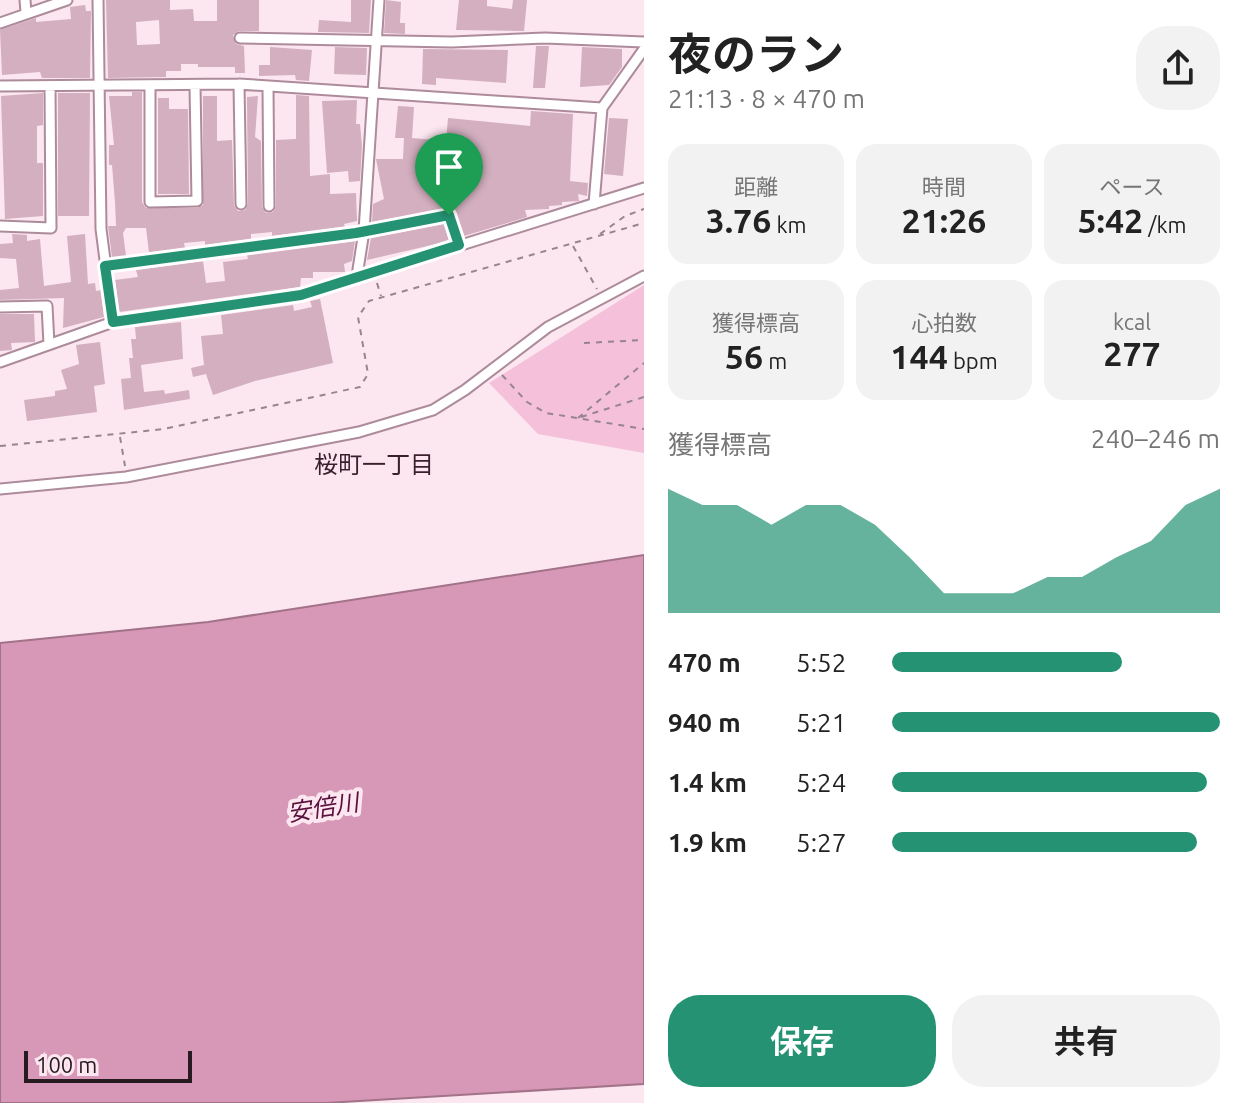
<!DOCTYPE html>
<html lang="ja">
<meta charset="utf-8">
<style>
:root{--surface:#fff;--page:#f2f2f2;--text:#222;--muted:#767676;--accent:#259373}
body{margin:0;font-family:Ubuntu,"Noto Sans JP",sans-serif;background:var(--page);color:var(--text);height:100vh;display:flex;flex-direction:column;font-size:30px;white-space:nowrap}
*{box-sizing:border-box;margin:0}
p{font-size:26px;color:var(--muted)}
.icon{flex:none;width:44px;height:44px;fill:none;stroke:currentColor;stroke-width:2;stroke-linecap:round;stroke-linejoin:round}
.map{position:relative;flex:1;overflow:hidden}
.side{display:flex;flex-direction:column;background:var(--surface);width:600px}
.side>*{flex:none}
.scale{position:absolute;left:24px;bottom:20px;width:168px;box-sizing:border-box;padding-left:8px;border:4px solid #271a20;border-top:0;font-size:22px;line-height:28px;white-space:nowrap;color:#271a20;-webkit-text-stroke:6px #fce6f0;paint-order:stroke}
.pin{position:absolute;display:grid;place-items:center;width:68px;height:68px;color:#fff;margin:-82px -34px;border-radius:50% 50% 50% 0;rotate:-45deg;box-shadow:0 0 8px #0007}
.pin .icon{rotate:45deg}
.round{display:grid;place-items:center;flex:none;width:84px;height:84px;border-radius:32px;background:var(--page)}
.summary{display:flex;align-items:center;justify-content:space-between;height:136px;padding:0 24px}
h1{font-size:44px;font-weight:700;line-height:60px}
.stats{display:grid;grid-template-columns:repeat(3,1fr);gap:12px;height:136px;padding:8px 24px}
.stats div{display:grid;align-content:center;border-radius:20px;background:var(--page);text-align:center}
.stats b{font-size:34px;font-weight:700}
.stats small{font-size:22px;font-weight:400}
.stats p{font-size:22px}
.chart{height:224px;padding:16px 24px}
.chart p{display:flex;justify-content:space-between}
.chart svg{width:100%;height:144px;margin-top:8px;fill:var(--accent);opacity:.7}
.cta{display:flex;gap:16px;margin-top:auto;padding:16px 24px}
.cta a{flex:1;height:92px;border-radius:32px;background:var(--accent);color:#fff;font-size:32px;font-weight:700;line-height:92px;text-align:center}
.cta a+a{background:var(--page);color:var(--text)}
ul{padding:0 24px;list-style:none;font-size:26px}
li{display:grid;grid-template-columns:128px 96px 1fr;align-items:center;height:60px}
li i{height:20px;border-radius:10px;background:var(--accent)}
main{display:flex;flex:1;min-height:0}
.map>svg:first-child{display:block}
.green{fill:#f5c0d9}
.water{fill:#d797b6;stroke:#a27289;stroke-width:2}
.building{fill:#d3afbf;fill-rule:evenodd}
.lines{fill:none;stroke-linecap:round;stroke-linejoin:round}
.street-casing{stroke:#ad8b9b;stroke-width:13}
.path{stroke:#96858d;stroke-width:2;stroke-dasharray:6 6;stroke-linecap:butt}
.street{stroke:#fff;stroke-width:9}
.route-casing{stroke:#fff;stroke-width:16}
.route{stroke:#259373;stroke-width:10}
.labels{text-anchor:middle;stroke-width:8;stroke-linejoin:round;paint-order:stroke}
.neighbourhood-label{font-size:24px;fill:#3a1f2d;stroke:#fce6f0}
.water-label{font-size:24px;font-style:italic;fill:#5b113d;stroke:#fce6f0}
</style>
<main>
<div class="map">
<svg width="644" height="1103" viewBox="0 0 644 1103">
<rect width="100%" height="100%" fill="#fce6f0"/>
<path class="green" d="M 644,285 L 644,453 L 538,434 L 489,383 Z"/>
<path class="water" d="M 644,555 L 644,1084 L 326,1103 L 0,1103 L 0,643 L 208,622 Z"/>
<path class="building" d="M 106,0 L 170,0 L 170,10 L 193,9 L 194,21 L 217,21 L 217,0 L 259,0 L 259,31 L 239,31 L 233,35 L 236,44 L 244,46 L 245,73 L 235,73 L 235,67 L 198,67 L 198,64 L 181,64 L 181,71 L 166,71 L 166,77 L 108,78 ZM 159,20 L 160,44 L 137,45 L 136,22 Z
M 351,0 L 371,0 L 369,33 L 318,32 L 319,20 L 351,22 Z
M 386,0 L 401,2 L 400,23 L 405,23 L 405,34 L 384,33 Z
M 459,0 L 487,0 L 487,6 L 512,9 L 513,0 L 527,0 L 524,31 L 456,30 Z
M 85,5 L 86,11 L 91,11 L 90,78 L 42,78 L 40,72 L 2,75 L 0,30 L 36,18 L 36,22 L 71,19 L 70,7 Z
M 536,46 L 549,46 L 545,88 L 533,88 Z
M 270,47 L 312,50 L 309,81 L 296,80 L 295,75 L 259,76 L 259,65 L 270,65 Z
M 335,47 L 367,48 L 366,75 L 334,74 Z
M 582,47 L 622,49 L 622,67 L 609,85 L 580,87 Z
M 423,49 L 508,50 L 506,83 L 436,78 L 436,85 L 422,84 Z
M 132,92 L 142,92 L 142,202 L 146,208 L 197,208 L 203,205 L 203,96 L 217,96 L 217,141 L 232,140 L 234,205 L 238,211 L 245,210 L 248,204 L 247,97 L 258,96 L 255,137 L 261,141 L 262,207 L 266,213 L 273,212 L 276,206 L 276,140 L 296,139 L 296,95 L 309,96 L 310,176 L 330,174 L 330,194 L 356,193 L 357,221 L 344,224 L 345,227 L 272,236 L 272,232 L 251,234 L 251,239 L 205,245 L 205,241 L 184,243 L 185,248 L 149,253 L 146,228 L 126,228 L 123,233 L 126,256 L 112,257 L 108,226 L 116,226 L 115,202 L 112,165 L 109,165 L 109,145 L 114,145 L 109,96 L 132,96 Z
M 43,93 L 43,125 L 37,126 L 37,163 L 43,163 L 43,216 L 5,219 L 1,96 Z
M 58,93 L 90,93 L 89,216 L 58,216 Z
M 158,98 L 169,98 L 169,109 L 188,109 L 189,194 L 158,194 Z
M 357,100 L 356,124 L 360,124 L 362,146 L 360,181 L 349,182 L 348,171 L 327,173 L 322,101 Z
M 398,106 L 414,107 L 412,138 L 446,141 L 448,118 L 530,126 L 531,111 L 573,114 L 570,181 L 588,183 L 587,196 L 578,194 L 579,201 L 562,202 L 562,205 L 549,206 L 549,209 L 525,210 L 527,217 L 464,236 L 456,213 L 450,208 L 372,222 L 373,204 L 384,199 L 376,159 L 403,159 L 404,138 L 395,138 Z
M 609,118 L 628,119 L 623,176 L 604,174 Z
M 444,224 L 449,241 L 367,260 L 371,238 Z
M 12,234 L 27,235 L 27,241 L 40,239 L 44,286 L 71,282 L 67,236 L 85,234 L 88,284 L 95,283 L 96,291 L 101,290 L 104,317 L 63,328 L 64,298 L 0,300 L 0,290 L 19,288 L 16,259 L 0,258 L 0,244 L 13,243 Z
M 355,241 L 352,261 L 344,264 L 345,272 L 313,272 L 313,278 L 301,278 L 300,287 L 119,312 L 115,280 L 138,277 L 136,270 L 203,261 L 206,283 L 225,281 L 223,262 L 248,259 L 247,255 Z
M 320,299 L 333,363 L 255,381 L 213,395 L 206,374 L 193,377 L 191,368 L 204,365 L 201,336 L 223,334 L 221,315 L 293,305 L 294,311 L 312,307 L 310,301 Z
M 0,314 L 34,314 L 35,342 L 11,343 L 12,350 L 0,351 Z
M 181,322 L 183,359 L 141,365 L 144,392 L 164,390 L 165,394 L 189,390 L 190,399 L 124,410 L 121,379 L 131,378 L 129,358 L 133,358 L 131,339 L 136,339 L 135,327 Z
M 100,342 L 105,384 L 94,386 L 97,412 L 27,421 L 24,400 L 55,396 L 55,391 L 67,389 L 61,370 L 79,364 L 76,345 Z"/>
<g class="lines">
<g class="street-casing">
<path id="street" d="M 25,0 L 26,12
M 98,0 L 101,229 L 113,322
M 0,23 L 67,0
M 240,38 L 452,42 L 545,38 L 644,42
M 239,84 L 241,204
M 0,86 L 239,84 L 602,108
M 150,86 L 150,202 L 197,201 L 195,85
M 268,87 L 269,206
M 594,204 L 602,108 L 644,49
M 0,226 L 51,228 L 50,86
M 105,266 L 356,233 L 449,215 L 459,245
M 357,276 L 364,231 L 379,0
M 0,307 L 47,306 L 49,344
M 0,362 L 113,322 L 301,295 L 644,188
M 0,489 L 126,477 L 359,432 L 433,410 L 465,390 L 548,327 L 644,276"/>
</g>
<path class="path" d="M 600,234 L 625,216 L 644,209
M 573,246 L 597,289
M 377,283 L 381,296
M 584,343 L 644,340
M 502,375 L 527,402 L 546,413 L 644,429
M 581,417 L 644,397
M 578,418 L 644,363
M 120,437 L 125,466
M 0,446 L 164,429 L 360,387 L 368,374 L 358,317 L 369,301 L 644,223"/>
<use href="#street" class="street"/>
</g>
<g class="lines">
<g class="route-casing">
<path id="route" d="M 449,215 L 459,245 L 301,295 L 113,322 L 105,266 L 356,233 Z"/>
</g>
<use href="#route" class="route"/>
</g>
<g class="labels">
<g class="neighbourhood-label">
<text x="374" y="473">桜町一丁目</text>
</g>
<g class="water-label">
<text transform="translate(323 808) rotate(-9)" y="8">安倍川</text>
</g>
</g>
</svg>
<div class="scale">100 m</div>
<div class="pin" style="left:449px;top:215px;background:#1e9e55"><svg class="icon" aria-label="arrive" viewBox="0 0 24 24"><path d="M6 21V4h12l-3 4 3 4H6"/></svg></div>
</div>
<section class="side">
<div class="summary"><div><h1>夜のラン</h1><p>21:13 · 8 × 470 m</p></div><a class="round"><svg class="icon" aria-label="share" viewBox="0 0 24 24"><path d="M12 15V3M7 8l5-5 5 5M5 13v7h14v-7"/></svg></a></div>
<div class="stats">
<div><p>距離</p><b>3.76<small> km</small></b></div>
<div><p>時間</p><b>21:26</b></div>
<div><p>ペース</p><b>5:42<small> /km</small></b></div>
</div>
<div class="stats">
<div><p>獲得標高</p><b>56<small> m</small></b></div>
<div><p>心拍数</p><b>144<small> bpm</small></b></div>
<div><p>kcal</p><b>277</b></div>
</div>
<div class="chart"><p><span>獲得標高</span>240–246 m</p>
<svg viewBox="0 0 160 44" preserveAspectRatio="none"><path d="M0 44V6L10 11L20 11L30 17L40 11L50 11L60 17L70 27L80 38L90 38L100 38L110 33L120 33L130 27L140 22L150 11L160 6V44z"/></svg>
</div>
<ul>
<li><b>470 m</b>5:52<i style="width:70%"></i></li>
<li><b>940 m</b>5:21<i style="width:100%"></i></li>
<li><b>1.4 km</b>5:24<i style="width:96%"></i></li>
<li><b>1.9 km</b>5:27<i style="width:93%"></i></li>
</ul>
<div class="cta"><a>保存</a><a>共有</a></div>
</section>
</main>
